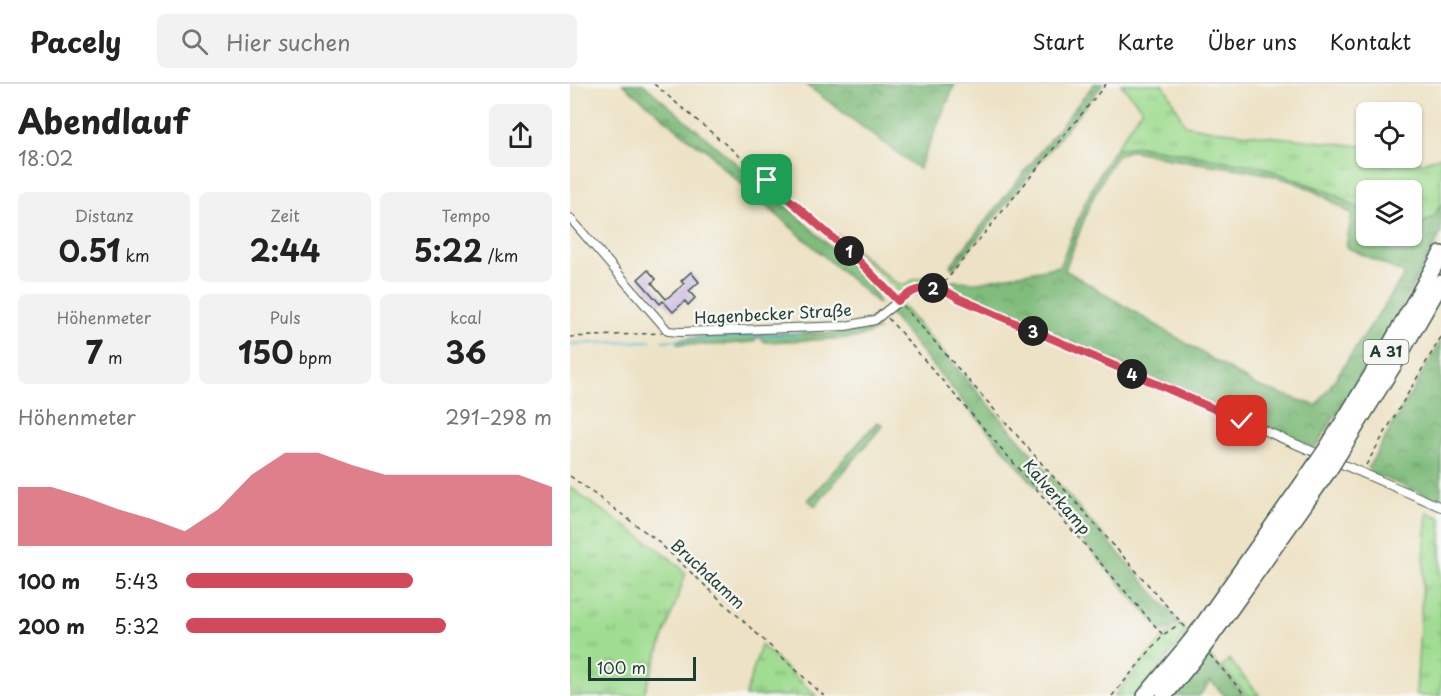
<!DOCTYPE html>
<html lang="de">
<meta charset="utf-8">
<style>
:root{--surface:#fff;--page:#f2f2f2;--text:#222;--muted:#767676;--line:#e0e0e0;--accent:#d1495b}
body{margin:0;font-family:"Playpen Sans",sans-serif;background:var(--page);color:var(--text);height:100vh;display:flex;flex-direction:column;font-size:22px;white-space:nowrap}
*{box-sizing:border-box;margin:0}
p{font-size:20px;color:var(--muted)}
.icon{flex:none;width:33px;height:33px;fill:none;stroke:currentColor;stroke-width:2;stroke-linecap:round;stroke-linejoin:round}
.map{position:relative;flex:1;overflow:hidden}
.details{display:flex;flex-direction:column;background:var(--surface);width:570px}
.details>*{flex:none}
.fabs{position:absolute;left:786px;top:18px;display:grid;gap:12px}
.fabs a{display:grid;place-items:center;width:66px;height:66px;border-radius:9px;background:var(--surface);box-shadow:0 2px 4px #0004;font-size:30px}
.scale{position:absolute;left:18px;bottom:15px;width:108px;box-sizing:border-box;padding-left:6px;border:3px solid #1f3d34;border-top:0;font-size:16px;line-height:21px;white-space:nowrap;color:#1f3d34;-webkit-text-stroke:4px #f6f6f2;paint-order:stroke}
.pin{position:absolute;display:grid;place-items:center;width:51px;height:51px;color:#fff;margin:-26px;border-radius:12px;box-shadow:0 3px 9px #0006}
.km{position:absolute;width:30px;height:30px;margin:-15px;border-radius:50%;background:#222;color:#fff;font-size:16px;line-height:30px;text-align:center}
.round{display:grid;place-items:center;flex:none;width:63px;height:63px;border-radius:9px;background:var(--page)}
.headline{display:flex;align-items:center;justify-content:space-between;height:102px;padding:0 18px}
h1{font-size:33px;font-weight:700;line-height:45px}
.metrics{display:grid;grid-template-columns:repeat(3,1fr);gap:9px;height:102px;padding:6px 18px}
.metrics div{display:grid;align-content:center;border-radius:9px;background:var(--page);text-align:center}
.metrics b{font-size:30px;font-weight:700}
.metrics small{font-size:16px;font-weight:400}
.metrics p{font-size:16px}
.chart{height:168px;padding:12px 18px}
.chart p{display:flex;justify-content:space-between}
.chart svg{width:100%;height:108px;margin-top:6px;fill:var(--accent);opacity:.7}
ul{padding:0 18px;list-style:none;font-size:20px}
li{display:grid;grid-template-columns:96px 72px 1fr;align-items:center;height:45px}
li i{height:15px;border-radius:8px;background:var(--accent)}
header{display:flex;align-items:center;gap:36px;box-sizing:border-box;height:84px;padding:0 30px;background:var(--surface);border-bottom:2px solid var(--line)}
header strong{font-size:28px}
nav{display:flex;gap:33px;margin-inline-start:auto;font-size:21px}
.search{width:420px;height:54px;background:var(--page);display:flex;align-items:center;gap:15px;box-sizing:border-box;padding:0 21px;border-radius:9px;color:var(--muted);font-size:22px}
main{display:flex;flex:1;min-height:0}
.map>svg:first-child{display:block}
.grass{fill:url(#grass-tufts);stroke:#608d63;stroke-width:1.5}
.forest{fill:url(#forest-crowns);stroke:#507c58;stroke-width:1.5;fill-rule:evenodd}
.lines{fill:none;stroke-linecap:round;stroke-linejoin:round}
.stream{stroke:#52b9d0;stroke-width:2}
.building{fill:#c1a9dd}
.street-casing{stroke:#3e564a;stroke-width:10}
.highway-casing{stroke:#3e564a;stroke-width:18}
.path{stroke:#3e564a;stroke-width:1.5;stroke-dasharray:4.5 4.5;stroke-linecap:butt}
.street{stroke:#fff;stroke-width:8}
.highway{stroke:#fff;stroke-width:15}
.highway-bridge-casing{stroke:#3e564a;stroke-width:18;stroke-linecap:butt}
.highway-bridge{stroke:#fff;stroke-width:15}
.route-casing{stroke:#fff;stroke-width:12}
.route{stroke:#d1495b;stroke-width:8}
.labels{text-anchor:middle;stroke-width:5;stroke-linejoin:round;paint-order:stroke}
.shield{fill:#f6f6f2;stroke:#60746d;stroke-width:1.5}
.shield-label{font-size:15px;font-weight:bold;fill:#1f3d34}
.street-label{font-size:16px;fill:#1f3d34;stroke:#f6f6f2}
</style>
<header>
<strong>Pacely</strong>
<div class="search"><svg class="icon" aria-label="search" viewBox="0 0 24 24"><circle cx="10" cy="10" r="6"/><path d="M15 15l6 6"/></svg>Hier suchen</div>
<nav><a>Start</a><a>Karte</a><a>Über uns</a><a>Kontakt</a></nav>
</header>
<main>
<section class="details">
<div class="headline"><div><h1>Abendlauf</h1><p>18:02</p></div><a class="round"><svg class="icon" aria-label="share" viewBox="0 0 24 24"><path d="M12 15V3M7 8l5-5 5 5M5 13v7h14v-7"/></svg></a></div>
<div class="metrics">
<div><p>Distanz</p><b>0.51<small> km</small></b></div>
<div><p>Zeit</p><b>2:44</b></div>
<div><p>Tempo</p><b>5:22<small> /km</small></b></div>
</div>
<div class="metrics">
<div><p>Höhenmeter</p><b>7<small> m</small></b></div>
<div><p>Puls</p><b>150<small> bpm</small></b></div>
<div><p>kcal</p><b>36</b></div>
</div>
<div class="chart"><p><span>Höhenmeter</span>291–298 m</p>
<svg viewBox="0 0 160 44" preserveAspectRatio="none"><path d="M0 44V20L10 20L20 24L30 29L40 33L50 38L60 29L70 15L80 6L90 6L100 11L110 15L120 15L130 15L140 15L150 15L160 20V44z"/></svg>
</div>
<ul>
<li><b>100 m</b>5:43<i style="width:62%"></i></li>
<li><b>200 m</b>5:32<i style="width:71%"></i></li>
</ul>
</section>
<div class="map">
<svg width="871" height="612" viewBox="0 0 871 612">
<defs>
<pattern id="grass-tufts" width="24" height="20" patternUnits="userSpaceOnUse" patternTransform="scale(1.5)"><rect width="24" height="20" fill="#a0dd92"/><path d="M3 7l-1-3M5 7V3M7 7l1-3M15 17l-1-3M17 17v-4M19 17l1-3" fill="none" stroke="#82b478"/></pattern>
<pattern id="forest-crowns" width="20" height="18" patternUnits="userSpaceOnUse" patternTransform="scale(1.5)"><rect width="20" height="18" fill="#80bc7c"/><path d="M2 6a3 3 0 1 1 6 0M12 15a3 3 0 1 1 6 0" fill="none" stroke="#689a66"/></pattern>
</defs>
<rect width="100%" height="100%" fill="#f6f6f2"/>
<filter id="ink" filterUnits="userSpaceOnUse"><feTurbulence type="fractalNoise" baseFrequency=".0167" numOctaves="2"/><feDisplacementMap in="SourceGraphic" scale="12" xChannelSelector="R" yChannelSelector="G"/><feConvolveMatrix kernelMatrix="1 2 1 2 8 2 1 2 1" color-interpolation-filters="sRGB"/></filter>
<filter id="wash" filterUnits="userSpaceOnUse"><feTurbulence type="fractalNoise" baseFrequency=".008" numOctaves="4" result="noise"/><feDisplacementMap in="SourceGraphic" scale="24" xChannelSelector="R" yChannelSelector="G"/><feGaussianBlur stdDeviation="1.35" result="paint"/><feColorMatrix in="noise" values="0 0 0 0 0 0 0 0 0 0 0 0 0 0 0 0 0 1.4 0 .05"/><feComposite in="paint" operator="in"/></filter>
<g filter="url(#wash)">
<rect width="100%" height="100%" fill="#ede2c5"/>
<path class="grass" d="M 551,0 L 592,0 L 597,6 L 615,41 L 642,46 L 791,62 L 796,64 L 796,74 L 834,74 L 852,79 L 871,72 L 871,119 L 864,133 L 843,144 L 842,143 L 842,106 L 796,106 L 796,127 L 784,122 L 764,110 L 718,93 L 628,72 L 569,62 L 545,65 L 572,25 Z
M 267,150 L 325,198 L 334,201 C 347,192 361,191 376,194 L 369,199 L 357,200 L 331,209 Z
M 1,403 L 14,414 L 93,468 L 116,489 L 73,612 L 0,612 L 0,406 Z
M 857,428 L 871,434 L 871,612 L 852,612 L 846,610 Z
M 609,542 L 612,542 L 616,547 L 613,552 L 614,553 L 566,612 L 544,612 L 593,554 Z
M 191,561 L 246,612 L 175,612 Z
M 659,575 L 690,612 L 678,612 L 652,583 Z"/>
<path class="forest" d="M 53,0 L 73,0 L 223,128 L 302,202 L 309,220 L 153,84 L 136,65 L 128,62 Z
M 235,0 L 385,0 L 349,85 Z
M 524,0 L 533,0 L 383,185 L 380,182 Z
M 569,62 L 693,83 L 764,110 L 784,122 L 796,127 L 796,152 L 842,152 L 842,143 L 843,144 L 864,133 L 871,119 L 871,149 L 825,235 L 747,361 L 743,364 L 382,206 L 382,197 L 408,198 L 490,182 C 505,142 520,101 545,65 ZM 558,67 L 564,67 C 576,69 588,73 600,75 C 639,81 679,84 717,96 C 741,103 762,118 782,130 L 776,163 L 835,190 L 747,322 L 685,301 L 495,186 L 520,120 L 539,83 L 548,71 Z
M 328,220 L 336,226 L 608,537 L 607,540 L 595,548 L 591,546 C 499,442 409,338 321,231 L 321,228 Z
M 304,244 L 308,246 L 286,254 L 195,258 L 189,253 L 182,258 L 146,261 L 107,260 L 110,255 C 147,252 184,249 221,249 C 249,249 277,251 304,244 Z
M 871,257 L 871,417 L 801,389 L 798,384 Z
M 307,338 L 313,341 L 245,422 L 238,416 Z
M 638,570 L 674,612 L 655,612 L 641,597 L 629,612 L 604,612 Z"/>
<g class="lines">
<path class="stream" d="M 93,257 L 231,250
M 0,260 L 81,257"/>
</g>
<g id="blocks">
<path class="building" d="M 78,186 L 86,195 L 82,199 L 96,215 L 114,200 L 111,197 L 121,188 L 129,198 L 119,207 L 125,214 L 118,221 L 115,217 L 103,228 L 93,217 L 90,220 L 68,195 Z"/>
</g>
</g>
<g filter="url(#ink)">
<use href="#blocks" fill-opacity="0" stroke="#3e564a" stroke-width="1.5"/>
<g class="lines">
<g class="street-casing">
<path id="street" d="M 0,134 L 98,247 L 110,248 L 276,242 L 305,236 L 336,211 L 354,204 L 370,204 L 388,214 L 871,423"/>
</g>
<g class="highway-casing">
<path id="highway" d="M 757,364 L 820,261 L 871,170
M 769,370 L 825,279 L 871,199
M 629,546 L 746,380
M 638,557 L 759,386
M 575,612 L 620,558
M 594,612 L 629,569"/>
</g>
<path class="path" d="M 84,0 C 165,69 249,136 323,212
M 374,199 L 536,0
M 333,222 L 365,258 L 617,545
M 318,234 L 593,551
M 0,253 L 92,249
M 796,381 L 871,253
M 0,392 L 85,455 L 254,612
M 640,571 L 676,612
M 542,612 L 593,551 L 611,539"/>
<use href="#street" class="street"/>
<use href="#highway" class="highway"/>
<g class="highway-bridge-casing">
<path id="highway-bridge" d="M 746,380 L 757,364
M 759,386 L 769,370
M 620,558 L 629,546
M 629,569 L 638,557"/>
</g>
<use href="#highway-bridge" class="highway-bridge"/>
</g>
</g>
<g class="lines" filter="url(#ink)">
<g class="route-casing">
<path id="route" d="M 197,96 L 289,177 L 328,217 C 339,208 356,200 370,205 C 376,206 383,211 388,214 L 672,337"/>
</g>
<use href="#route" class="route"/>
</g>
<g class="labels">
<rect class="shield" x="793.5" y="256" width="45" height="24" rx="4.5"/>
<g class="shield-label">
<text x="816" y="273">A 31</text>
</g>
<g class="street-label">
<text transform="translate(203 230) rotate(-3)" y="6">Hagenbecker Straße</text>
<text transform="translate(487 413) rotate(49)" y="6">Kalverkamp</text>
<text transform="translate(138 490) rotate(43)" y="6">Bruchdamm</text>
</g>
</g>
</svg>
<div class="fabs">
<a><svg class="icon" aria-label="locate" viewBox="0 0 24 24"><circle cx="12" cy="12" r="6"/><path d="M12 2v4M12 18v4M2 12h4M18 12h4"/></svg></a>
<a><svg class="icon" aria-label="layers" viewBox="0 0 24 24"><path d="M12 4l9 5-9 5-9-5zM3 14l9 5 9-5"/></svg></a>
</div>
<div class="scale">100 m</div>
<div class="pin" style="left:197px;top:96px;background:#1e9e55"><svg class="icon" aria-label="arrive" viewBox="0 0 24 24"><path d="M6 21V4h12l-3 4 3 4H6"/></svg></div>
<div class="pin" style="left:672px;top:337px;background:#d93025"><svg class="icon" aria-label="check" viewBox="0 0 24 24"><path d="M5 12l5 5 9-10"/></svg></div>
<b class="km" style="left:279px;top:167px">1</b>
<b class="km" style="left:363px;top:204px">2</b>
<b class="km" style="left:463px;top:247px">3</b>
<b class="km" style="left:562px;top:290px">4</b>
</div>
</main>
